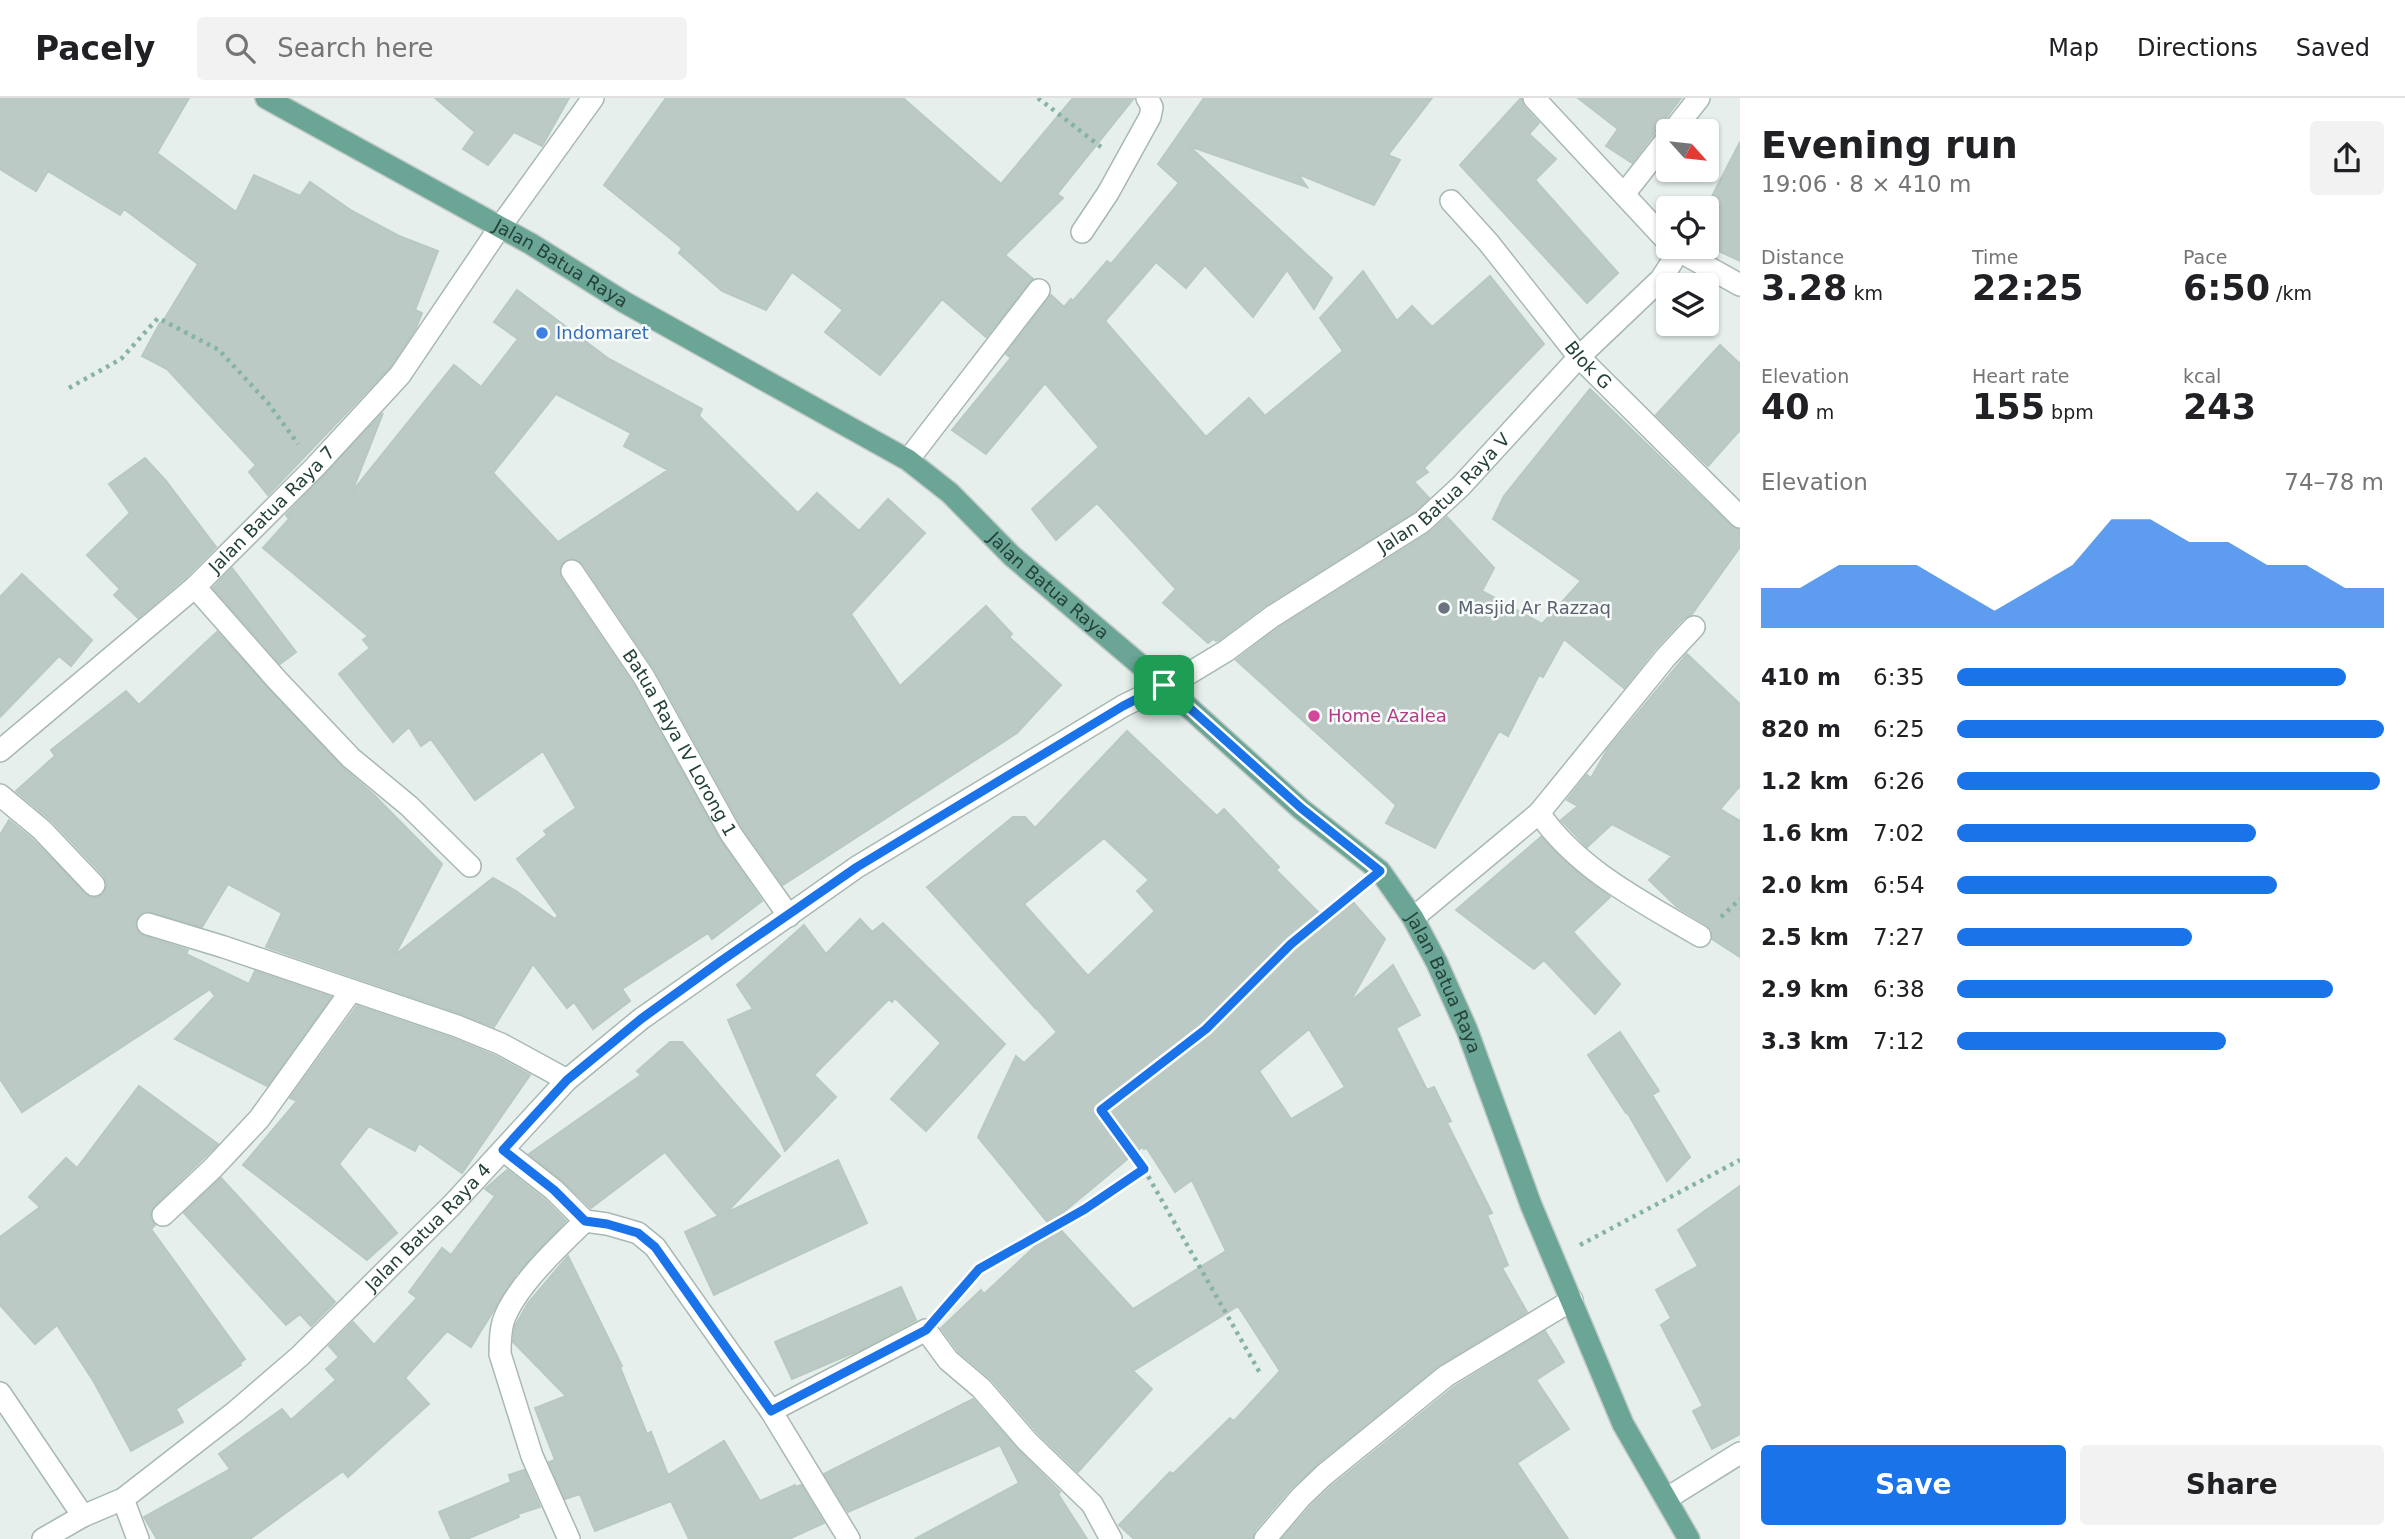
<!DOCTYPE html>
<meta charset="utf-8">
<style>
:root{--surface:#fff;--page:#f2f2f2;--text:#202124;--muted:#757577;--line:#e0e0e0;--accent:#1a73e8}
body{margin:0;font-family:"DejaVu Sans",sans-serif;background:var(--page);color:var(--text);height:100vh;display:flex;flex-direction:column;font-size:26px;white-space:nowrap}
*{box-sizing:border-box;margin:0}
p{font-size:23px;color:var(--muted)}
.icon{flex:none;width:38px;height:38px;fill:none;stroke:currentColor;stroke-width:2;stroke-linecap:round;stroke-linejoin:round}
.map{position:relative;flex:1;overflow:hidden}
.drawer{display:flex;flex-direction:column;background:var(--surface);width:665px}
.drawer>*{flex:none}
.needle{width:46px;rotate:117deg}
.controls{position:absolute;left:1656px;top:21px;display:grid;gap:14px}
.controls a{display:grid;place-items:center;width:63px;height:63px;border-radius:7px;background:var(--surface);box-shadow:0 2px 5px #0004;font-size:35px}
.pin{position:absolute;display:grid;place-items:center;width:60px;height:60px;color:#fff;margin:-30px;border-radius:14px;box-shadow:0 4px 10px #0006}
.round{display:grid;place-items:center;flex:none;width:74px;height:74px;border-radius:7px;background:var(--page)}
.head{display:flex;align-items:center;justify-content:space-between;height:119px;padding:0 21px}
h1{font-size:38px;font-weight:700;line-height:52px}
.stats{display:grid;grid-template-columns:repeat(3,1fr);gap:10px;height:119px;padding:7px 21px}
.stats div{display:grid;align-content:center}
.stats b{font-size:35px;font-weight:700}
.stats small{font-size:19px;font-weight:400}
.stats p{font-size:19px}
.chart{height:196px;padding:14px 21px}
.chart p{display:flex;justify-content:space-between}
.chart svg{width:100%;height:126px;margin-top:7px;fill:var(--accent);opacity:.7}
.button{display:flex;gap:14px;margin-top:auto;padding:14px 21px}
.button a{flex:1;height:80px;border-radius:7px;background:var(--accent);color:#fff;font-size:28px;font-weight:700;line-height:80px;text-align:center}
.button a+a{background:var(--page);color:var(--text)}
ul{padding:0 21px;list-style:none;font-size:23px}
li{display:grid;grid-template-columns:112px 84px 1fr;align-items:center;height:52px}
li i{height:18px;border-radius:9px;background:var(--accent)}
header{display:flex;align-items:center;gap:42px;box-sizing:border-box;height:98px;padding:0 35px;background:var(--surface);border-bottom:2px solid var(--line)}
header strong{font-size:33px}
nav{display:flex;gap:38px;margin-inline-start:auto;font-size:24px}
.search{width:490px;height:63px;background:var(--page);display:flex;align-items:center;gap:18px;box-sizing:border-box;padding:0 24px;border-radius:7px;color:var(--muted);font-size:26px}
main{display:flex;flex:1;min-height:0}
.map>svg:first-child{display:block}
.building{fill:#bbcac4;stroke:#b8c9c2;stroke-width:2;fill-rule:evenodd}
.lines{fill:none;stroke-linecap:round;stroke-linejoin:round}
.minor-casing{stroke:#a8b8b2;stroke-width:24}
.major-casing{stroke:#c2cac8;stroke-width:24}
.path{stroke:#86b3a5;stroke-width:4.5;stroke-dasharray:3.5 5;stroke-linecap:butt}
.minor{stroke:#fff;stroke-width:21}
.major{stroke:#6aa596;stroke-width:21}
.route-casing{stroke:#fff;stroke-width:14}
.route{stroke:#1a73e8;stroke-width:9}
.shop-dot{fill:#3f7fe0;stroke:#f7fbf9;stroke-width:2.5}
.worship-dot{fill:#6b7280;stroke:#f7fbf9;stroke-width:2.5}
.hotel-dot{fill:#d1479c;stroke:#f7fbf9;stroke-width:2.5}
.labels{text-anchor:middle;stroke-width:5;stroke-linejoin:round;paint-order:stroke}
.street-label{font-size:18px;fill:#24423a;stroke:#f7fbf9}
.shop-label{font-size:18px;fill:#366cbe;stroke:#f7fbf9;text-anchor:start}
.worship-label{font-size:18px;fill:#5b616d;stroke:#f7fbf9;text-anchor:start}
.hotel-label{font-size:18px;fill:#b23c85;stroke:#f7fbf9;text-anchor:start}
</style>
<header>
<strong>Pacely</strong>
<div class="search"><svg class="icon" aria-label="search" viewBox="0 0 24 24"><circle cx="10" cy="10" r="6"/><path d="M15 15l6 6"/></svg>Search here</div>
<nav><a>Map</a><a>Directions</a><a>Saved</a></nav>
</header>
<main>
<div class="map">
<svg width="1740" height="1441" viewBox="0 0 1740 1441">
<rect width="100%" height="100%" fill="#e6efeb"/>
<path class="building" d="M 0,0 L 189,0 L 157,55 L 236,114 L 254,77 L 300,98 L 310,84 L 352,113 L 399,138 L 438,153 L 415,212 L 422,215 L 416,230 L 390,269 L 268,397 L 249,374 L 256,367 L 167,271 L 142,258 L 160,225 L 162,225 L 198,166 L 124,111 L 120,117 L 48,73 L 36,93 L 0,71 Z
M 435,0 L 569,0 L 542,48 L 514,34 L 488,67 L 463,51 L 475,34 Z
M 666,0 L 903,0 L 1001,86 L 1073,0 L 1134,0 L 1057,96 L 1063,100 L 1005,157 L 1033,181 L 986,239 L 942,201 L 880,277 L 825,234 L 843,212 L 792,174 L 766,212 L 722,193 L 679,155 L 682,150 L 604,87 Z
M 1204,0 L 1432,0 L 1388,57 L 1400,62 L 1374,107 L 1298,76 L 1307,89 L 1189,48 L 1332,180 L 1314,211 L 1287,172 L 1253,219 L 1205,167 L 1186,190 L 1156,164 L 1105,223 L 1206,339 L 1249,300 L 1265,318 L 1343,253 L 1320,220 L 1363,173 L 1397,223 L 1412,208 L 1432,229 L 1490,178 L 1544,246 L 1424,370 L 1428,374 L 1414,384 L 1429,400 L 1414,414 L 1266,507 L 1219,542 L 1216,543 L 1213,541 L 1208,545 L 1163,505 L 1176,491 L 1097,405 L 1056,442 L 1032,411 L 1099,349 L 1045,285 L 986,356 L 952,332 L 1011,260 L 1006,256 L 1051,197 L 1064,209 L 1071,201 L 1073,203 L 1107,163 L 1111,166 L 1179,85 L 1158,66 Z
M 1521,0 L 1524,9 L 1539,25 L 1529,36 L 1556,61 L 1535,82 L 1618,175 L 1587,205 L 1460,67 Z
M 1578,0 L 1681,0 L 1632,65 L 1606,48 L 1618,31 Z
M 1740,44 L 1740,163 L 1706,147 L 1706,110 Z
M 517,192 L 609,261 L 702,311 L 699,318 L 798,415 L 817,395 L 859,433 L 888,401 L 925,435 L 851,516 L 900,588 L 986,508 L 1012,536 L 1009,539 L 1061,587 L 1017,635 L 783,787 L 742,729 L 655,572 L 583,466 L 577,461 L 565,462 L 560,468 L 561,480 L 633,586 L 720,742 L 762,803 L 712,841 L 708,835 L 622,891 L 630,903 L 593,931 L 574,904 L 567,910 L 533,866 L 494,929 L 461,916 L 266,849 L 282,815 L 228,786 L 202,829 L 146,813 L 139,817 L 135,828 L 144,838 L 188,852 L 186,856 L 249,886 L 255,873 L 331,899 L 267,988 L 175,941 L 215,898 L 211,893 L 215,888 L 22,1014 L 0,981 L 0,737 L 9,722 L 33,742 L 90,799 L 96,800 L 102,797 L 107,785 L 104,778 L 52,723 L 16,693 L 55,658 L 51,652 L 126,593 L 139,607 L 217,534 L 342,669 L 373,696 L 442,766 L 395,857 L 493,780 L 516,793 L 555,821 L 558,818 L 517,761 L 547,737 L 544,733 L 576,710 L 543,653 L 475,702 L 431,641 L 421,648 L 409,629 L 393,644 L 339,576 L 370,550 L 363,542 L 368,538 L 263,450 L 289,421 L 286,417 L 383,315 L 352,394 L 454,267 L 481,289 L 518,241 L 494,224 ZM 556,296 L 631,335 L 624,348 L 668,372 L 558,444 L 493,375 Z
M 1720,247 L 1740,266 L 1740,332 L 1708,368 L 1656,317 Z
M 1590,291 L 1731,428 L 1740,432 L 1740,449 L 1692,516 L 1684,520 L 1656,550 L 1624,590 L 1564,541 L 1543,579 L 1539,577 L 1508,638 L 1499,633 L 1435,750 L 1386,725 L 1396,707 L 1236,562 L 1280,529 L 1429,435 L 1447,419 L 1494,470 L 1482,493 L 1542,526 L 1581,483 L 1493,421 L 1504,398 Z
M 145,360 L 166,383 L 216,449 L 186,479 L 138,520 L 114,497 L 120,491 L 87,457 L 130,415 L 109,386 Z
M 232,470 L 296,554 L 280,566 L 213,490 Z
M 22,476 L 92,542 L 71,568 L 59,558 L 0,619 L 0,499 Z
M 1687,556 L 1740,606 L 1740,688 L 1720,711 L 1740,723 L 1740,859 L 1712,841 L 1712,832 L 1707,827 L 1677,809 L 1649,782 L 1672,758 L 1612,726 L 1587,749 L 1561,722 L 1578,708 L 1567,702 L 1587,677 L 1591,680 L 1607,652 Z
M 1127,633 L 1217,718 L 1224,711 L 1279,769 L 1276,772 L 1328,824 L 1352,803 L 1385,841 L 1350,904 L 1393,867 L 1420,917 L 1396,930 L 1427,992 L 1434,989 L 1451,1023 L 1447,1025 L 1492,1115 L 1487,1117 L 1508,1167 L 1502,1170 L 1527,1214 L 1438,1268 L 1316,1367 L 1291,1390 L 1255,1432 L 1252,1441 L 1134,1441 L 1119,1427 L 1170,1374 L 1173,1376 L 1230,1320 L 1234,1323 L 1280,1273 L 1238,1208 L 1133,1273 L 1152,1291 L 1078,1374 L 1037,1334 L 991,1281 L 958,1253 L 941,1230 L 981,1192 L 984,1196 L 1057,1128 L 1133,1211 L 1226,1153 L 1192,1082 L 1175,1094 L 1146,1049 L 1144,1051 L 1142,1049 L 1049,1126 L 978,1039 L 1016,958 L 1024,965 L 1057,934 L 1038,912 L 1040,906 L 1036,911 L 927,789 L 1013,719 L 1025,719 L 1035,730 ZM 1104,740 L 1149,782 L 1137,793 L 1155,813 L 1088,878 L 1024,806 ZM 1309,931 L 1345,989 L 1291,1021 L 1259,973 Z
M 1541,739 L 1564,763 L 1610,799 L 1573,834 L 1620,886 L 1595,916 L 1544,862 L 1534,871 L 1456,812 Z
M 860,821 L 872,834 L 883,825 L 1005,946 L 926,1033 L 891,1001 L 941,945 L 895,900 L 892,904 L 889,901 L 814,977 L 836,999 L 785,1053 L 728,922 L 753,911 L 737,887 L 804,827 L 826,856 Z
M 357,908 L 452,940 L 495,958 L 530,977 L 462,1075 L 419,1045 L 415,1053 L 369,1028 L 339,1066 L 397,1135 L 367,1162 L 243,1067 L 297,1003 L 290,1000 Z
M 1620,934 L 1659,993 L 1652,997 L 1690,1059 L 1667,1083 L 1627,1014 L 1626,1015 L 1588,957 Z
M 670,944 L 682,944 L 780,1058 L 726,1115 L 838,1062 L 867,1125 L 714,1197 L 685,1134 L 718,1118 L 665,1054 L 591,1110 L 563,1083 L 529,1056 L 641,977 L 637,973 Z
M 139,988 L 218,1046 L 154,1108 L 150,1119 L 155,1127 L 151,1131 L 245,1261 L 240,1265 L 241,1267 L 176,1311 L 183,1324 L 131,1353 L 94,1284 L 57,1227 L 35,1246 L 0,1207 L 0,1139 L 40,1109 L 29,1099 L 66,1060 L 77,1070 Z
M 507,1072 L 545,1102 L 566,1123 L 516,1176 L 471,1249 L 447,1233 L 405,1280 L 429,1306 L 348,1379 L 343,1373 L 250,1441 L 157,1441 L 144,1419 L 230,1371 L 219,1356 L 282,1311 L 291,1322 L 336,1282 L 326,1271 L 339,1259 L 329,1248 L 353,1224 L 374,1247 L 417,1200 L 409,1194 L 442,1150 L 451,1157 L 495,1098 L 485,1091 Z
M 221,1080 L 335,1204 L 311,1228 L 300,1216 L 286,1227 L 184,1115 Z
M 1740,1088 L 1740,1336 L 1712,1351 L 1693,1313 L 1703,1308 L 1661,1227 L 1671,1220 L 1656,1192 L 1698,1168 L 1678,1132 Z
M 568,1158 L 622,1268 L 620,1269 L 647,1336 L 651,1334 L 668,1377 L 724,1343 L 760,1403 L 795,1387 L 796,1389 L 801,1387 L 824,1425 L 789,1441 L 689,1441 L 671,1403 L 595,1433 L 580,1396 L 565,1401 L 549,1364 L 555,1362 L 535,1310 L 566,1298 L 513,1244 L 515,1228 L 528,1205 Z
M 901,1189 L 916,1222 L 860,1252 L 792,1281 L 775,1244 Z
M 1545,1233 L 1564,1264 L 1536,1282 L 1569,1331 L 1517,1365 L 1568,1441 L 1282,1441 L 1311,1408 L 1333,1387 L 1454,1289 Z
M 973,1301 L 1018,1352 L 1060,1394 L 1058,1396 L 1087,1441 L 915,1441 L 1019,1385 L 1000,1347 L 848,1414 L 824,1376 Z
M 524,1372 L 540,1409 L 518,1416 L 519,1419 L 467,1441 L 451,1441 L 439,1414 L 511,1384 L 509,1377 Z"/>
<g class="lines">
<g class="minor-casing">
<g id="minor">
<path d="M 1534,0 L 1668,144"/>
<path d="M 1673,33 L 1699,0"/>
<path d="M 1624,96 L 1668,40"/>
<path id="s1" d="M 1451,103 L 1488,144 L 1579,259 L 1740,419"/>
<path d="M 1082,134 L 1108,95 L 1150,19 L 1152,9 L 1147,0"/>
<path d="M 1672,149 L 1740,187"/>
<path d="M 908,362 L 1039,192"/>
<path id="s2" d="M 572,473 L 644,579 L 731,736 L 789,818"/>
<path d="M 195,489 L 277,582 L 351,660 L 409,708 L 470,768"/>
<path id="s3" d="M 0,653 L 195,489 L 315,369 L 400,277 L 500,129 L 593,0"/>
<path d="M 0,697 L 42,732 L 94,787"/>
<path d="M 1539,715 C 1578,772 1643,804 1700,838"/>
<path d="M 1413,820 L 1539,715 L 1666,559 L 1694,529"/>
<path d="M 148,826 L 224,849 L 457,928 L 501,946 L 567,982"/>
<path d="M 503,1052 L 554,1092 L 585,1123 L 607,1126 L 638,1135 L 655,1149 L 771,1313 L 849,1441"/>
<path d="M 163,1117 L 213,1070 L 259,1021 L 351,893"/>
<path d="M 0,1295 L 83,1418"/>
<path d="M 771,1313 L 926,1232 L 948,1262 L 981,1290 L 1027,1343 L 1092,1406 L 1111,1441"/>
<path d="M 123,1401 L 138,1441"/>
<path d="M 1666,1401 L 1740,1355"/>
<path id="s4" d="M 43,1441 L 83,1418 L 123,1401 L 235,1314 L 300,1258 L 452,1107 L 567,982 L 641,921 L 857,769 L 1123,608 L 1188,576 L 1226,553 L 1273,518 L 1422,424 L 1461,388 L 1579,259 L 1661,181 L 1672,164 L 1675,157 L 1674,150"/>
<path d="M 569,1441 L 532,1358 L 500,1256 C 500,1246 500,1235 503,1224 C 514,1190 559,1148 585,1123"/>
<path d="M 1265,1441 L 1301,1399 L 1324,1377 L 1446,1278 L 1572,1202"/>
</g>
</g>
<g class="major-casing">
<g id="major">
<path id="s5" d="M 266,0 L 531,146 L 624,204 L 908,362 L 950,395 L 1012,458 L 1164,587 L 1301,711 L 1380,773 L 1413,820 L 1437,865 L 1467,932 L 1531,1107 L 1623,1326 L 1689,1441"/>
</g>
</g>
<path class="path" d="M 1038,0 L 1101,49
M 69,290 L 121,261 L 158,220 L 219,252 L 268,305 L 298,346
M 1721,819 L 1740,801
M 1144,1071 L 1260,1275
M 1580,1147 L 1740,1062
M 945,1210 L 979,1171 L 1085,1111 L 1144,1071 L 1101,1012 L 1206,931 L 1291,846 L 1357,792"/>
<use href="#minor" class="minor"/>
<use href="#major" class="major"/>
</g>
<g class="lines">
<g class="route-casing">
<path id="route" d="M 1164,587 L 1301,710 L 1380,773 L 1291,846 L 1206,931 L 1101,1012 L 1144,1071 L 1085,1111 L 979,1171 L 926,1232 L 771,1313 L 655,1149 L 638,1135 L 607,1126 L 585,1123 L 554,1092 L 503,1052 L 567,982 L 641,921 L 721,863 L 857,769 L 1123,608 Z"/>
</g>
<use href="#route" class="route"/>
</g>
<circle class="shop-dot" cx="542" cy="235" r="7"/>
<circle class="worship-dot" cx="1444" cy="510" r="7"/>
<circle class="hotel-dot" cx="1314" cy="618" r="7"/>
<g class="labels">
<g class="street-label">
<text dy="6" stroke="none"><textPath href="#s5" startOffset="338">Jalan Batua Raya</textPath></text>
<text dy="6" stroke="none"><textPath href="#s1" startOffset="214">Blok G</textPath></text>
<text dy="6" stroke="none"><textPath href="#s4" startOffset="1759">Jalan Batua Raya V</textPath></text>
<text dy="6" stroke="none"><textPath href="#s3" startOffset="364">Jalan Batua Raya 7</textPath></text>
<text dy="6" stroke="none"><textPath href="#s5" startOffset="926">Jalan Batua Raya</textPath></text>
<text dy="6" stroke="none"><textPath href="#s2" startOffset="203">Batua Raya IV Lorong 1</textPath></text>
<text dy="6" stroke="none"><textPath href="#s5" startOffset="1493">Jalan Batua Raya</textPath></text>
<text dy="6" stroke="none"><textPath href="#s4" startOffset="499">Jalan Batua Raya 4</textPath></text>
</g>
<g class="shop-label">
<text x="556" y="241">Indomaret</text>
</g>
<g class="worship-label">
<text x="1458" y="516">Masjid Ar Razzaq</text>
</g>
<g class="hotel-label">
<text x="1328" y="624">Home Azalea</text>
</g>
</g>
</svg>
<div class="controls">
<a><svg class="needle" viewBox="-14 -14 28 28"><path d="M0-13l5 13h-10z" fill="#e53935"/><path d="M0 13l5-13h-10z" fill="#757577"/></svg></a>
<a><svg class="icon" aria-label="locate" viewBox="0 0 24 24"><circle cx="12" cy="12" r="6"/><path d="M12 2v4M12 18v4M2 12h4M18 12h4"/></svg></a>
<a><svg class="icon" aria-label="layers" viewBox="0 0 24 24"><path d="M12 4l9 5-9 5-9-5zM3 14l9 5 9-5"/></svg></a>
</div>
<div class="pin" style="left:1164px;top:587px;background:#1e9e55"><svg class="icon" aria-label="arrive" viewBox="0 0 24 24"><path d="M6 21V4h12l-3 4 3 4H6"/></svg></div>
</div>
<section class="drawer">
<div class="head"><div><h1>Evening run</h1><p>19:06 · 8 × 410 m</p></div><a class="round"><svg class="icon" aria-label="share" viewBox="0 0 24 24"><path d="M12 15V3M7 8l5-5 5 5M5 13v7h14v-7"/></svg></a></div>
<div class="stats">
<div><p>Distance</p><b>3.28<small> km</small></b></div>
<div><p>Time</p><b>22:25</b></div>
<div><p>Pace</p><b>6:50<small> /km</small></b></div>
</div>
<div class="stats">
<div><p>Elevation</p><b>40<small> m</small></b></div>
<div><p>Heart rate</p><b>155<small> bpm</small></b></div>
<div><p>kcal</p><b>243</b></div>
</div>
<div class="chart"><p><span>Elevation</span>74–78 m</p>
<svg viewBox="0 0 160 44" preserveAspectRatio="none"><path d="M0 44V30L10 30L20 22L30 22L40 22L50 30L60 38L70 30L80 22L90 6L100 6L110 14L120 14L130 22L140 22L150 30L160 30V44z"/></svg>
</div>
<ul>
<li><b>410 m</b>6:35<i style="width:91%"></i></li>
<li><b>820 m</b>6:25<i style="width:100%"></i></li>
<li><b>1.2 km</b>6:26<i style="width:99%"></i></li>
<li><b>1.6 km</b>7:02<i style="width:70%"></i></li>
<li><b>2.0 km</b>6:54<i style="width:75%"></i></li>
<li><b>2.5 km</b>7:27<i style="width:55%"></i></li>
<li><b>2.9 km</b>6:38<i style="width:88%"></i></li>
<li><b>3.3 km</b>7:12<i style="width:63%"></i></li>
</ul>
<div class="button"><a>Save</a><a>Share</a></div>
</section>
</main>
